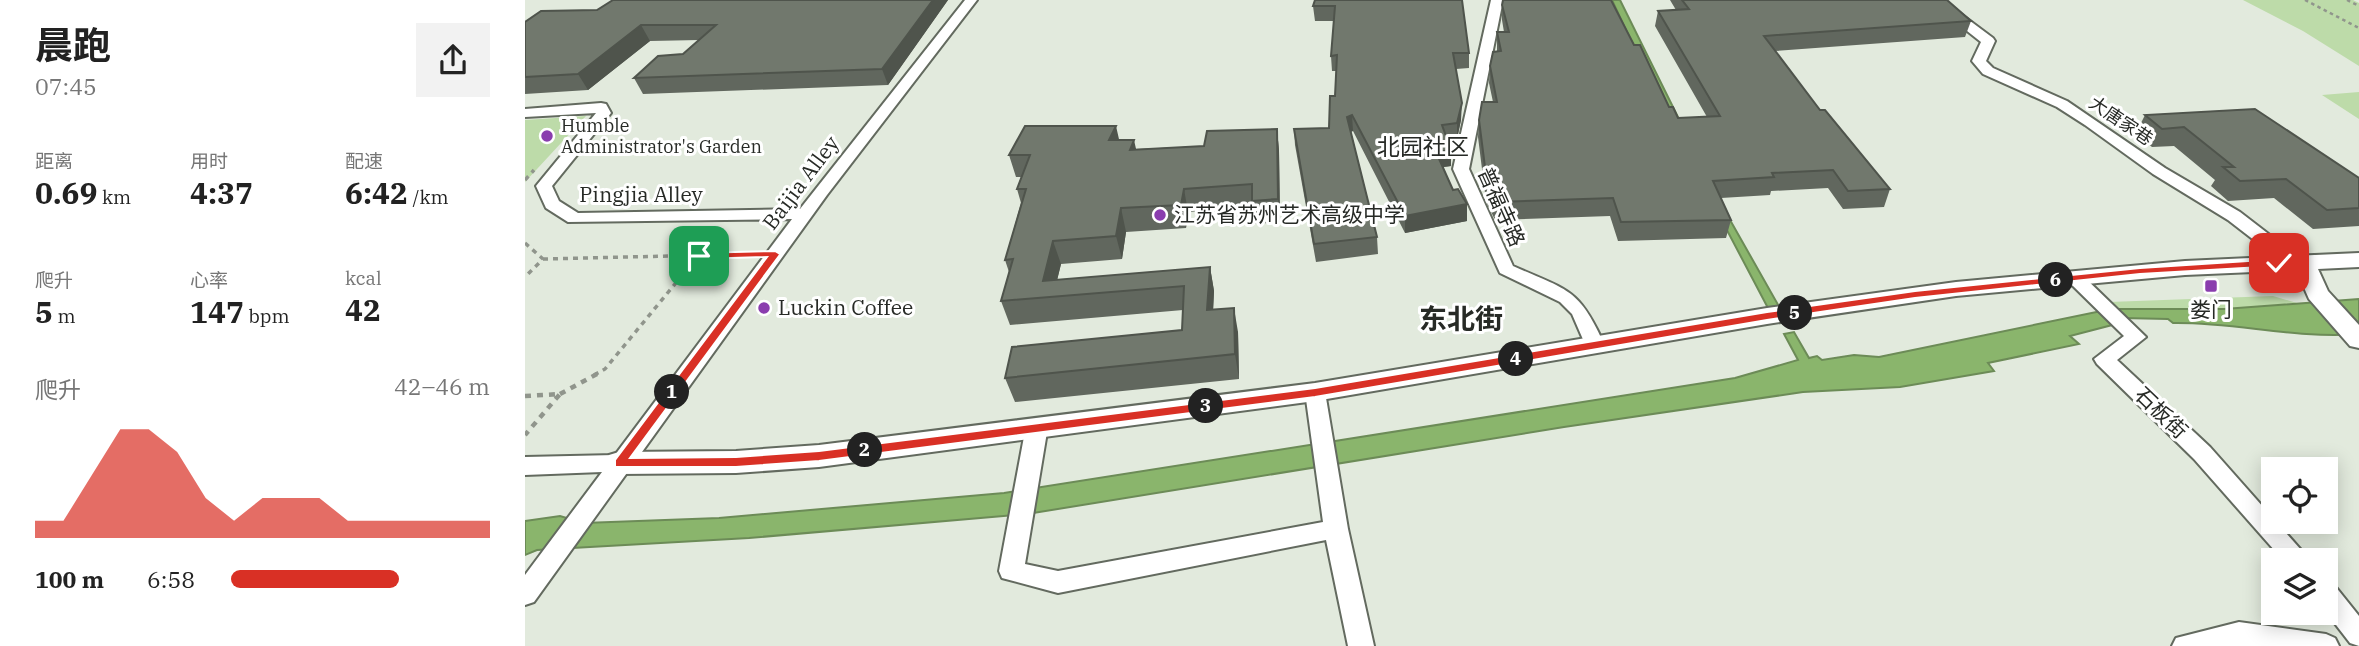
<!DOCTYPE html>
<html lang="zh">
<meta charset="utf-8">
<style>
:root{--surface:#fff;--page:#f2f2f2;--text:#222;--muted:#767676;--accent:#d93025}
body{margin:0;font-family:"IBM Plex Serif","Noto Sans SC",serif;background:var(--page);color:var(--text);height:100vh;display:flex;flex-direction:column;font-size:26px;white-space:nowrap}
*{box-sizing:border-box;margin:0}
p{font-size:23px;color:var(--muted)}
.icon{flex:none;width:38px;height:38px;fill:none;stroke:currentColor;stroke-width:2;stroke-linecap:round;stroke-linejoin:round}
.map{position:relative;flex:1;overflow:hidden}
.drawer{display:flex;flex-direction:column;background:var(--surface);width:525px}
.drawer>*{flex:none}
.tools{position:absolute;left:1736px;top:457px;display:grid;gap:14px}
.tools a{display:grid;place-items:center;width:77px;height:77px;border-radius:0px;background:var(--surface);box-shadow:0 4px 18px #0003;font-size:35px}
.pin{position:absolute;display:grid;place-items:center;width:60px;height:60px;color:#fff;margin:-30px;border-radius:14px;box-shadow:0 4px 10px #0006}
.km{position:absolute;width:35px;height:35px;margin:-18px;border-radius:50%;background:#222;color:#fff;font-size:19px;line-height:35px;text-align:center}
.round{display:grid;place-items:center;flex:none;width:74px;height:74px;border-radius:0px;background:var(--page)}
.summary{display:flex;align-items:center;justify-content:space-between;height:119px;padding:0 35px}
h1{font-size:38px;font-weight:700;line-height:52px}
.metrics{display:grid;grid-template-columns:repeat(3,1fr);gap:10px;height:119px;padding:7px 35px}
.metrics div{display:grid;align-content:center}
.metrics b{font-size:30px;font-weight:700}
.metrics small{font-size:19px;font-weight:400}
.metrics p{font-size:19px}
.chart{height:196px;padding:14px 35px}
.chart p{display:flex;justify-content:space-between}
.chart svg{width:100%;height:126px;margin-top:7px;fill:var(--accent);opacity:.7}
ul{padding:0 35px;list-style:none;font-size:23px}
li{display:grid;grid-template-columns:112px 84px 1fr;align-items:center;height:52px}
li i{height:18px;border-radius:9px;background:var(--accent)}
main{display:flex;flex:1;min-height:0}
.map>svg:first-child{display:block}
.green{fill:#bddba9}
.water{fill:#8ab56c;stroke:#6c8b57;stroke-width:2}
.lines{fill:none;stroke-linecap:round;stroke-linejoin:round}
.minor-casing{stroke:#636a5f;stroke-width:4}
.major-casing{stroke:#636a5f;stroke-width:4}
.path-far2{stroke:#90958c;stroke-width:2.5;stroke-dasharray:3.5 3.5;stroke-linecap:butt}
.path-far1{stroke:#90958c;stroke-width:3.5;stroke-dasharray:5 5;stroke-linecap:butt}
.path{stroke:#90958c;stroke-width:4.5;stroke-dasharray:6 6;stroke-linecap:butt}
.minor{fill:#fff;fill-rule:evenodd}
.major{fill:#fff;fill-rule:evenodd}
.wall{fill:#61675e}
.shaded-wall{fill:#4f544c}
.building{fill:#71786d;stroke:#4f544c;stroke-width:2}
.route{fill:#d93025;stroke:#fff;stroke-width:2}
.poi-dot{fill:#8a3dae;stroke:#fff;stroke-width:2.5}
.labels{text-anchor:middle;stroke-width:6;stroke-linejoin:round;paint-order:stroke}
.far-street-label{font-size:18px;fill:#272a26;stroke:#fff}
.far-poi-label{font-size:18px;fill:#272a26;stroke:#fff;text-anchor:start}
.street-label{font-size:21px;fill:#272a26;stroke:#fff}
.poi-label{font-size:21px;fill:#272a26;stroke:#fff;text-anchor:start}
.neighbourhood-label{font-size:23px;fill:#272a26;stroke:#fff}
.district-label{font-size:28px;font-weight:bold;fill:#272a26;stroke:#fff}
</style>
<main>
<section class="drawer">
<div class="summary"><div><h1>晨跑</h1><p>07:45</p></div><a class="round"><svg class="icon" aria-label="share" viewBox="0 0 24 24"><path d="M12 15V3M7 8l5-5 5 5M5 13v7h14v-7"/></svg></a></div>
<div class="metrics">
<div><p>距离</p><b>0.69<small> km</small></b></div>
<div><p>用时</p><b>4:37</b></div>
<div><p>配速</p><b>6:42<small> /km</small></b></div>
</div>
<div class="metrics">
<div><p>爬升</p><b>5<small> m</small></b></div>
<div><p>心率</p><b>147<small> bpm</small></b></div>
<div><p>kcal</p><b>42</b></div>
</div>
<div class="chart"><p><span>爬升</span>42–46 m</p>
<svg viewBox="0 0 160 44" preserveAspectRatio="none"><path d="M0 44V38L10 38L20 22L30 6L40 6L50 14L60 30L70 38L80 30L90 30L100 30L110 38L120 38L130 38L140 38L150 38L160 38V44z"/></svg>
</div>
<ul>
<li><b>100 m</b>6:58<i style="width:65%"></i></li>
</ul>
</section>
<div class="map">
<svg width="1834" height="646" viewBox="0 0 1834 646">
<rect width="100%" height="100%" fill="#e2eadd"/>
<path class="green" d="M 1718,0 L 1828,0 L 1834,3 L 1834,66 L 1778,31 Z
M 1834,92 L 1834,119 L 1797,95 Z
M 61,116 L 0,182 L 0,120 Z
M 1748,296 L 1772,303 L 1699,309 L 1589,309 L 1584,302 Z"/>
<path class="water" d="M 1087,0 L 1095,0 L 1196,204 L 1256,310 L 1244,310 L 1134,101 Z
M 1834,299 L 1834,334 C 1768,339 1712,322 1648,323 L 1643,319 L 1597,318 L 1591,324 L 1545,336 L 1554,344 L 1463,363 L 1469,371 L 1375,387 L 1278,392 L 1039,427 L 502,514 L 224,538 L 12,550 L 0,555 L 0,521 L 35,516 L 59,523 L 194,518 L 479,493 L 1210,378 L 1273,360 L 1259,334 L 1269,332 L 1284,358 L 1292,356 L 1297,360 L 1329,355 L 1354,357 L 1586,309 L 1699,309 Z"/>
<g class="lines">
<g class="minor-casing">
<path id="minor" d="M 440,0 L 452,0 L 302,195 L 9,602 L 0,605 L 0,575 L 77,472 L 0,475 L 0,457 L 90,455 L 267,219 L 43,222 L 21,208 L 11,186 L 71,113 L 0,117 L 0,109 L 76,103 L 81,104 L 86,113 L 27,186 L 34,201 L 53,213 L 275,209 Z
M 966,0 L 978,0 L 944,169 L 988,266 C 1044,291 1054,288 1080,346 L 1077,351 L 1063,351 L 1047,314 L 1035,302 L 975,273 L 928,169 Z
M 1403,0 L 1417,0 L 1468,38 L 1470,41 L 1461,61 L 1468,68 L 1542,101 L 1640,168 L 1715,212 L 1790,270 L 1793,274 L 1790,278 L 1778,278 L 1703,220 L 1628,174 L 1560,125 L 1532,107 L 1458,74 L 1447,61 L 1456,42 Z
M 1551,273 L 1557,275 L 1621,337 L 1592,360 L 1685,447 L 1785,560 L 1758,560 L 1669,459 L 1572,364 L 1569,359 L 1599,336 L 1545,283 L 1542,279 L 1545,275 Z
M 790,385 L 797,387 L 800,392 L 823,529 L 849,646 L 823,646 L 801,540 L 533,593 L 477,578 L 474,571 L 501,426 L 504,420 L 520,420 L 523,426 L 500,564 L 533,571 L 798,522 L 780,392 L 783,387 Z
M 1801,583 L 1810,586 L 1834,616 L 1834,646 L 1825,643 L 1801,612 Z
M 1714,622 L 1801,634 L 1810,638 L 1814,646 L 1647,646 L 1651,638 Z"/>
</g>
<g class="major-casing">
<path id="major" d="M 1834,253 L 1834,267 L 1793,269 L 1803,291 L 1834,325 L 1834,348 L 1825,346 L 1784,299 L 1773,274 L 1776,270 L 1660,275 L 1431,296 L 1242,324 L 790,401 L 294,467 L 211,473 L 94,474 L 84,471 L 80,463 L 84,455 L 94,452 L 211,451 L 294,445 L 790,383 L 1242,308 L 1431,282 L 1660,261 Z"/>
</g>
<path class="path-far2" d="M 1780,0 L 1834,28
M 1822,0 L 1834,6"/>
<path class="path-far1" d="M 0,180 L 9,170
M 0,243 L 18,259 L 0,277
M 18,259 L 229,254
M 69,375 L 80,369 L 173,256"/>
<path class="path" d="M 35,394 L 72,374
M 0,396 L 35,394 L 0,435"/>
<use href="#minor" class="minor"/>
<use href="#major" class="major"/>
</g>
<path class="wall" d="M 88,0 L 423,0 L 363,85 L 118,94 L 109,78 L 158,54 L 174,40 L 125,41 L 63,90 L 0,94 L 0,22 L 72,10 Z
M 790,0 L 944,53 L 944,68 L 931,69 L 936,120 L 932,139 L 922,140 L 926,166 L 918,167 L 942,221 L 880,233 L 828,131 L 825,132 L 852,237 L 853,254 L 791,262 L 770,145 L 769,129 L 804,128 L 810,96 L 811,71 L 807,71 L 806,56 L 809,21 L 790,21 L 788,6 Z
M 1145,0 L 1422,0 L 1446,21 L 1440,37 L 1250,51 L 1295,110 L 1365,189 L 1359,207 L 1318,209 L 1303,188 L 1246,191 L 1245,195 L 1196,198 L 1206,220 L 1201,238 L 1093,241 L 1085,216 L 970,220 L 961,201 L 953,137 L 954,120 L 968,102 L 964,83 L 965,66 L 972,51 L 972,32 L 979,32 L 977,20 L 977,5 L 1100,28 L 1144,107 L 1153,118 L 1182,117 L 1130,26 L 1133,11 L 1151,10 Z
M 1620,115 L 1834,178 L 1834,226 L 1788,229 L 1749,198 L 1703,201 L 1686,186 L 1690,180 L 1649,146 L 1627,147 L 1611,133 Z
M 752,129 L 754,151 L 755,222 L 730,224 L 728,207 L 663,212 L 661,228 L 601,232 L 597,259 L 536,264 L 532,280 L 685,267 L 689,291 L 688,310 L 713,332 L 714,379 L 490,402 L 480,378 L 657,330 L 658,310 L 485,325 L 476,301 L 484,272 L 480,260 L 496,203 L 492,189 L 496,177 L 491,177 L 484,155 L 594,140 L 611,149 L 679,146 Z"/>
<path class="shaded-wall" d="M 408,0 L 423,0 L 363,85 L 357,69 Z
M 116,25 L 125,41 L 63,90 L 53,74 Z
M 937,103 L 936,120 L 932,139 L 932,123 Z
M 827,115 L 828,131 L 823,133 L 822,117 Z
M 591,126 L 596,148 L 584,140 Z
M 752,129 L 754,151 L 755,222 L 753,199 Z
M 609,140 L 614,162 L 605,150 Z
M 926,150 L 926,166 L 911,168 L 911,152 Z
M 659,189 L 663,212 L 661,228 L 656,205 Z
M 942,204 L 942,221 L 880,233 L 880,216 Z
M 596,208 L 601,232 L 597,259 L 591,236 Z
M 528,241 L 536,264 L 528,297 L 518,281 Z
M 685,267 L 689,291 L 687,334 L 682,310 Z
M 709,308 L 713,332 L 714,379 L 710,354 Z"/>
<path class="building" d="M 88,0 L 408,0 L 357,69 L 109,78 L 133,56 L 158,54 L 191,25 L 116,25 L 53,74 L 0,77 L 0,22 L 16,11 L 72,10 Z
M 790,0 L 937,0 L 944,53 L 928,53 L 937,103 L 932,123 L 917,125 L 926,150 L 911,152 L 928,190 L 933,189 L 942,204 L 880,216 L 827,115 L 822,117 L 852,237 L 789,244 L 769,129 L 804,128 L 805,96 L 810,96 L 812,55 L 806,56 L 810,6 L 788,6 Z
M 978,0 L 1086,0 L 1109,45 L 1115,45 L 1144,107 L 1148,107 L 1153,118 L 1195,116 L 1133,11 L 1164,9 L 1157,0 L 1422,0 L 1446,21 L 1239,36 L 1295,110 L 1300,110 L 1365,189 L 1323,191 L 1308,170 L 1247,173 L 1249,177 L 1188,181 L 1206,220 L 1096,222 L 1088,198 L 971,202 L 962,183 L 954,120 L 957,102 L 972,102 L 965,66 L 968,52 L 976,51 L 972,32 L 984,32 L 977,5 Z
M 1730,109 L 1834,178 L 1834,208 L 1802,210 L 1761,179 L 1715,181 L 1698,167 L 1709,167 L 1659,127 L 1637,129 L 1620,115 Z
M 500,126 L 591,126 L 584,140 L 609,140 L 605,150 L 679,146 L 682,131 L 752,129 L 753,199 L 727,201 L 727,184 L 659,189 L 656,205 L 596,208 L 591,236 L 528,241 L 518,281 L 685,267 L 682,310 L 709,308 L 710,354 L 480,378 L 487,347 L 657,330 L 659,286 L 476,301 L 488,259 L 480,260 L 501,189 L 492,189 L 505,155 L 484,155 Z"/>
<path class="route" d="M 250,251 L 255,254 L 254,256 L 105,458 L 211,457 L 294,451 L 790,388 L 1242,312 L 1390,291 L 1615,268 L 1754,259 L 1759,263 L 1754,266 L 1615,274 L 1390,298 L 1242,320 L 790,397 L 294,461 L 211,467 L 90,467 L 90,460 L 242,257 L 174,259 L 170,258 L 170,253 Z"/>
<g class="poi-dot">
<circle cx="22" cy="136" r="7"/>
<circle cx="635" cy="215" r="7"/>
<rect x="1679" y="279" width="14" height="14" rx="3.5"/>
<circle cx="239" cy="308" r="7"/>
</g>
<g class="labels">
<g class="far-street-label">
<text transform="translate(1596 121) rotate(34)" y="6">大唐家巷</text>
</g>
<g class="far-poi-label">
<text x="36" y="132">Humble<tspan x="36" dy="21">Administrator's Garden</tspan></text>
</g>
<g class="street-label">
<text transform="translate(276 183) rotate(-53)" y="7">Baijia Alley</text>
<text x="116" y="202">Pingjia Alley</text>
<text transform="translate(976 207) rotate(66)" y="7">普福寺路</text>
<text transform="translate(1636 413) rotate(44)" y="7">石板街</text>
</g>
<g class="poi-label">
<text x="649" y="222">江苏省苏州艺术高级中学</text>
<text x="253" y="315">Luckin Coffee</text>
<text x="1686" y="317" text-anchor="middle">娄门</text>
</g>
<g class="neighbourhood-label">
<text x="898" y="155">北园社区</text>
</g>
<g class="district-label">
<text x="936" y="329">东北街</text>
</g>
</g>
</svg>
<div class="tools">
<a><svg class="icon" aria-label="locate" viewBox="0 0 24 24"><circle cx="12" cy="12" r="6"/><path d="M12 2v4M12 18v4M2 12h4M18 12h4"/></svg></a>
<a><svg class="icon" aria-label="layers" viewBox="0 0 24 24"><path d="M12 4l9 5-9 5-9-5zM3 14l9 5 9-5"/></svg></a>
</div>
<div class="pin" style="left:174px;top:256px;background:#1e9e55"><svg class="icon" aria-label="arrive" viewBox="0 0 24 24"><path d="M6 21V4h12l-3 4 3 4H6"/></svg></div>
<div class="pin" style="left:1754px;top:263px;background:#d93025"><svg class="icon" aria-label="check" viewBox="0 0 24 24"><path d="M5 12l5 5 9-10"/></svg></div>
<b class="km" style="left:147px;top:392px">1</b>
<b class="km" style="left:340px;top:450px">2</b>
<b class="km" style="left:681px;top:406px">3</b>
<b class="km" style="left:991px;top:359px">4</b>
<b class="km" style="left:1270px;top:313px">5</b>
<b class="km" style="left:1531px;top:280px">6</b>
</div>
</main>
